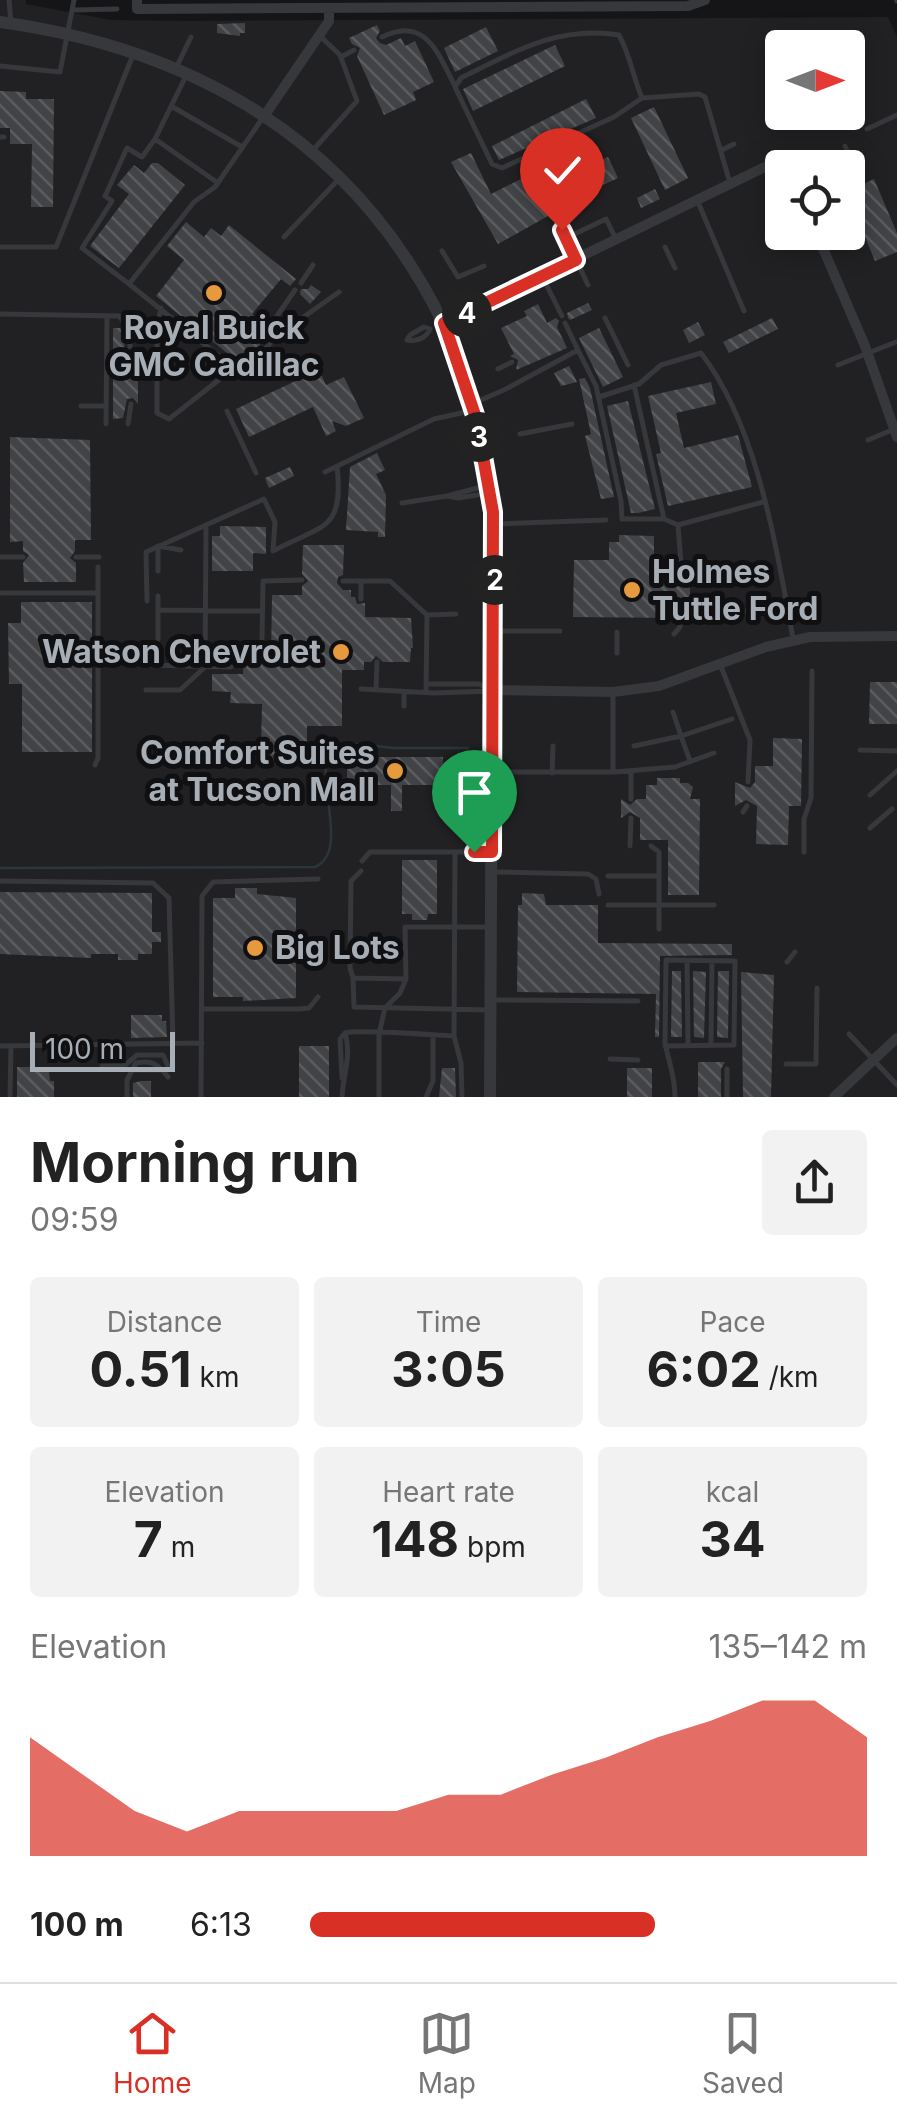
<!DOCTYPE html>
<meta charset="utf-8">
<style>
:root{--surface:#fff;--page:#f2f2f2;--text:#222;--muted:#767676;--line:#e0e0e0;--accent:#d93025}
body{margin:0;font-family:Inter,sans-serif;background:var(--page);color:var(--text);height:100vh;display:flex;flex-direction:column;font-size:38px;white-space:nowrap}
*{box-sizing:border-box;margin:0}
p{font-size:32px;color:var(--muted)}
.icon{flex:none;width:55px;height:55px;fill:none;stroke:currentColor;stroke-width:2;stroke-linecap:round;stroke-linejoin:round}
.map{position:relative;height:1097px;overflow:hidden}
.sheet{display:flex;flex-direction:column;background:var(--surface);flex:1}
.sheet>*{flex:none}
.needle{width:65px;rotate:90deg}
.tools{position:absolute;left:765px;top:30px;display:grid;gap:20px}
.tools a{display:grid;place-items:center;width:100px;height:100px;border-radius:10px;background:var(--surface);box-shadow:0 5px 25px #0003;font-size:50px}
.scale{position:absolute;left:30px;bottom:25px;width:145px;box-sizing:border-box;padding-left:10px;border:5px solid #a8aeb6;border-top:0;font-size:28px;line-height:35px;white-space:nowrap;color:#a8aeb6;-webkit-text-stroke:8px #101012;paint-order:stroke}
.pin{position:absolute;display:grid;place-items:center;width:85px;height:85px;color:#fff;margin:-102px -42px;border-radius:50% 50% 50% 0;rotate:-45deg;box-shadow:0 0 10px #0007}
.pin .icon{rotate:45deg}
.km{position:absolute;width:50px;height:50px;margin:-25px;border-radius:50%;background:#222;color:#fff;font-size:28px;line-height:50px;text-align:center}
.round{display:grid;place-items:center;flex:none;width:105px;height:105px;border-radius:10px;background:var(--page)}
.overview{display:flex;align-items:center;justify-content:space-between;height:170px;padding:0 30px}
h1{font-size:55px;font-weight:700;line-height:75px}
.metrics{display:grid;grid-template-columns:repeat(3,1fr);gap:15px;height:170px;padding:10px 30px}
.metrics div{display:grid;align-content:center;border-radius:10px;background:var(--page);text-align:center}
.metrics b{font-size:50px;font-weight:700}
.metrics small{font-size:28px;font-weight:400}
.metrics p{font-size:28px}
.chart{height:280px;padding:20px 30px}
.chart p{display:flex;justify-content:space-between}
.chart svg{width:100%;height:180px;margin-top:10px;fill:var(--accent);opacity:.7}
ul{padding:0 30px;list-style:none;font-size:32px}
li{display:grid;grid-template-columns:160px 120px 1fr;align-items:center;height:75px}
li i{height:25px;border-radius:12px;background:var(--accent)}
.tabs{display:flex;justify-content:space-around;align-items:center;height:140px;border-top:2px solid var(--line);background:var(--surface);font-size:28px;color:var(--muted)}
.tabs a{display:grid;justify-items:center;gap:5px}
.tabs .selected{color:var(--accent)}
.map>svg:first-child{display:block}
.built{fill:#212123;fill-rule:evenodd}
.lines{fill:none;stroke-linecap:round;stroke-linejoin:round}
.stream{stroke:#2c353a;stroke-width:2.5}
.building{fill:url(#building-back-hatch)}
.path{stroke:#3c3f42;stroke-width:2.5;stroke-dasharray:5 8;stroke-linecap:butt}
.service{stroke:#36383b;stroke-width:5}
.minor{stroke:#36383b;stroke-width:10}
.tertiary{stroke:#36383b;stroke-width:12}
.route-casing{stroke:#fff;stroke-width:20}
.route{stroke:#d93025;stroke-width:12}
.poi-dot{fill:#e69a3d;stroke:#101012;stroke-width:4}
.labels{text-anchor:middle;stroke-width:10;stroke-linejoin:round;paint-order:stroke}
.poi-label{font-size:32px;font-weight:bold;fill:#a8aeb6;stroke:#101012;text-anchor:start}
</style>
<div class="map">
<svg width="897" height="1097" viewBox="0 0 897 1097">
<defs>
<pattern id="building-back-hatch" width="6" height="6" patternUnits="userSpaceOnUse" patternTransform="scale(2.5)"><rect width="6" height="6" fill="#424346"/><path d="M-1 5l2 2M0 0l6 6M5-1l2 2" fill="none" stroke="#5a5c5e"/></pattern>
</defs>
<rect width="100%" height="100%" fill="#151517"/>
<path class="built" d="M 0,0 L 26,0 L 26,4 L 111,20 L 187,21 L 888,17 L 897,37 L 897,1097 L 0,1097 ZM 782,48 L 848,48 L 848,112 L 782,112 ZM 782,168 L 848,168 L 848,232 L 782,232 Z"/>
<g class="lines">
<path class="stream" d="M 0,868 L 315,867 C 352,850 311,775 332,747 L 346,743 L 394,748 L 468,748"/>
</g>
<path class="building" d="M 245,23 L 245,33 L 240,33 L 240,36 L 217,33 L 217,24 Z
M 377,25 L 380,31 L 376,38 L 380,43 L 386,45 L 401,38 L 405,46 L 415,41 L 434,82 L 413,92 L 416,100 L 384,115 L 357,56 L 360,48 L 352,44 L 349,38 Z
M 486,27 L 498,51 L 455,72 L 444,48 Z
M 555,45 L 565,66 L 473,111 L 463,89 Z
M 0,91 L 26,92 L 26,99 L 54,99 L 53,207 L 31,207 L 32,144 L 10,144 L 10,128 L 0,128 Z
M 586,99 L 596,118 L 499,160 L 492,146 Z
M 654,107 L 688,178 L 665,190 L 631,118 Z
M 471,153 L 491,194 L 527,176 L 534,191 L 544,193 L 548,184 L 608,157 L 618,178 L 568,201 L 570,205 L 560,210 L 550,208 L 548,216 L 498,244 L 451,162 Z
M 152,163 L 158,163 L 185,185 L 119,268 L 90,246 L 129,194 L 117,185 L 134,165 L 144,173 Z
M 874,179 L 897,233 L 897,252 L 875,261 L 865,237 L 862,239 L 848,197 L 848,187 L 853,184 L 855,188 Z
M 655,189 L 660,199 L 641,208 L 637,198 Z
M 186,222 L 204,237 L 211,228 L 221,236 L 229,225 L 296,279 L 290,286 L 281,279 L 252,314 L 272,331 L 242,365 L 156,296 L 184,260 L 167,246 Z
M 311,285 L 321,292 L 310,304 L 300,294 L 301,289 L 308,289 Z
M 588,303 L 592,310 L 570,320 L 568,318 L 567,313 Z
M 538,304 L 547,323 L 556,318 L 559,321 L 557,327 L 567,348 L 516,370 L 518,360 L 510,356 L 514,354 L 501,328 L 527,316 L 524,311 Z
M 772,318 L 778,329 L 729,353 L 723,342 Z
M 698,322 L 705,335 L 689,343 L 683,330 Z
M 113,328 L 120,328 L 124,332 L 125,371 L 132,373 L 138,367 L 138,404 L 133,398 L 127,399 L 123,418 L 113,419 Z
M 599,328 L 623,377 L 603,387 L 579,338 Z
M 569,366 L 577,382 L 561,386 L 554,373 Z
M 319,370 L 326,385 L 344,377 L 364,418 L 346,426 L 332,421 L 336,431 L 326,436 L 313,407 L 249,437 L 236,409 Z
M 585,378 L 590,388 L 614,497 L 601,499 L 585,436 L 591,434 L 579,379 Z
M 711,382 L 716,404 L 676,413 L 684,448 L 738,435 L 752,487 L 668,506 L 656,454 L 661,453 L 648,396 Z
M 628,401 L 655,509 L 638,513 L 631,513 L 607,406 Z
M 10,437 L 90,440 L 91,540 L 75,540 L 75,551 L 70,558 L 76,563 L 76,582 L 24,582 L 23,563 L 29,555 L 23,551 L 23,541 L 10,542 Z
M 377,453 L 385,470 L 376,474 L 386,495 L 385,537 L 378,537 L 378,532 L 346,530 L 350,467 Z
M 290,467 L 294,476 L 269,488 L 265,478 Z
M 220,526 L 266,527 L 266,554 L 253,553 L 253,571 L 212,571 L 212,536 L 220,536 Z
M 619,535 L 654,536 L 654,564 L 675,564 L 680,570 L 690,564 L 690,618 L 681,612 L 675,618 L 573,617 L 574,560 L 609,560 L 609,542 L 619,542 Z
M 303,545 L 344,545 L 343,575 L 338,577 L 337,583 L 343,590 L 351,590 L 351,597 L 355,597 L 357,604 L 365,603 L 365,617 L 411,618 L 413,648 L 411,648 L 410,662 L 383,662 L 376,656 L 371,662 L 364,662 L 364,670 L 342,670 L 342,726 L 307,726 L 307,761 L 260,760 L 232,764 L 232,761 L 221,761 L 221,745 L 261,746 L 262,704 L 230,703 L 231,692 L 212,691 L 212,674 L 243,674 L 244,656 L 271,656 L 272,595 L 302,595 L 302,586 L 308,581 L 302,574 Z
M 21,602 L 92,602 L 92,752 L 22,752 L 22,684 L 9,684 L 8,623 L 21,623 Z
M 870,682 L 897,682 L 897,724 L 869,724 Z
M 773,738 L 802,739 L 801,806 L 789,806 L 788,845 L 756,844 L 757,806 L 746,800 L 735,806 L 735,782 L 750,788 L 755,782 L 755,766 L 773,766 Z
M 347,757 L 443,757 L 443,785 L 402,785 L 402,811 L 391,811 L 391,785 L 347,785 Z
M 657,778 L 680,778 L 680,783 L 688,783 L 693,787 L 690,799 L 700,799 L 699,895 L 668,895 L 668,840 L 640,840 L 640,818 L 630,812 L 621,818 L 621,799 L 630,805 L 637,799 L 646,799 L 646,785 L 657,785 Z
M 402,860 L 437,860 L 437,914 L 428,914 L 427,920 L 412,920 L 412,914 L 402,914 Z
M 235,888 L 257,888 L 257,894 L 296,898 L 296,998 L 243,1001 L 243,997 L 213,997 L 213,898 L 235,898 Z
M 0,892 L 152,893 L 152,932 L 161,932 L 161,942 L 152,942 L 152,954 L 138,954 L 138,960 L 118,960 L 118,954 L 91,954 L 91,958 L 0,954 Z
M 522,893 L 544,894 L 546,905 L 598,905 L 598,943 L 732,944 L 732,955 L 660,956 L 659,1037 L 655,1037 L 656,994 L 517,992 L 518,905 L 522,905 Z
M 672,971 L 681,971 L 682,1037 L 671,1037 Z
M 693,971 L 706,972 L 704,1038 L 694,1037 Z
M 718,971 L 729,971 L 728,1038 L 717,1037 Z
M 741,972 L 774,975 L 771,1097 L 743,1097 Z
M 131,1015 L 162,1015 L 162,1021 L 166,1021 L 167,1037 L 131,1038 Z
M 299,1046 L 329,1046 L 329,1097 L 299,1097 Z
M 698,1062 L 725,1062 L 721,1069 L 721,1097 L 698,1097 Z
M 17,1067 L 41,1067 L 41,1072 L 49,1072 L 50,1081 L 54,1081 L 54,1097 L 17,1097 Z
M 442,1068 L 455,1068 L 456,1097 L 439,1097 Z
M 627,1068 L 652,1068 L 652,1097 L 627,1097 Z
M 141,1081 L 151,1081 L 151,1097 L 133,1097 L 133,1083 Z"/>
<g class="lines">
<path class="path" d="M 895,0 L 897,3"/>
<path class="service" d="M 9,0 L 11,22
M 74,10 L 117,9
M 382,37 C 426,15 438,54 455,86
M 341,57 L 354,50
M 0,66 L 60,72 L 74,0
M 177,66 L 191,37
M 186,76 L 155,139 L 218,183
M 642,98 C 633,77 630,55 619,35 C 558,25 514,52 461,78 L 455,87 L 492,164 L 502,168 L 614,117 L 642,98 L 699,94 L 705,97 L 730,183
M 171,106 L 242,147
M 264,116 L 215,187 L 194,202 L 129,284 L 234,368 L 244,372 L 278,335 L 339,292
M 867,129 L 897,115
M 0,137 L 4,137
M 845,146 L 857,171
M 313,150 L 357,101 L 340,55 L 319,35
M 722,150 L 734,144
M 528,159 L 542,187
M 819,159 L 823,168
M 698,202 L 744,311
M 554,213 L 588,285
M 284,237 L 337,181
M 566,238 L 606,219 L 616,239
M 0,247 L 56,247 L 133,55
M 665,247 L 675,268
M 442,251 L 458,277 L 484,266
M 543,278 L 562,316
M 301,283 L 313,265
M 129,284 L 82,248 L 112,201 L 105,196 L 127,148 L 142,157 L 155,139
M 161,308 L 157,328 L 157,413 L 169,419 L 234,368
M 0,314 L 119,316 L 130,330 L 130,367
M 277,316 L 295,290
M 605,318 L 628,365
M 424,327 L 430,329 C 426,338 417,342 407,340 L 410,335 Z
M 578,350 L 596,386 L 621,501 L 622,519 L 663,519
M 838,365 L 896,342
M 498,369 L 512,362
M 634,385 L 664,519 L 678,525 L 763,502
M 599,397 L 639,384 L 661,365 L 701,353 C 758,427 776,547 793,638
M 474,403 L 504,390 L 578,350 L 565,323
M 81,406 L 106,406
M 227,411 L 256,473
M 106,424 L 107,316
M 128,424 L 131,404
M 520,434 L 572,424
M 868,440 L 892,430
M 325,472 L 434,419 L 470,411
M 485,486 L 447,496 L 458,498 L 490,493
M 402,503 L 447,496
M 497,524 L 606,520
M 678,525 L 681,564
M 0,557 L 23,557
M 76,557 L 99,557
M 158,571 L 158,546 L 181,550
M 343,581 L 390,581 L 427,615 L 456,614
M 361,581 L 361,599
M 1,593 L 98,593
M 147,601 L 146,552 L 264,499 L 275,522 L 273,551 C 324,524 344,531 337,466
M 158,610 L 262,611
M 709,621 L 786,600
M 494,631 L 560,631
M 674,634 L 680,627 L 681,618
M 158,639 L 158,596
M 262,640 L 263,581 L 302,580
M 617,653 L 617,632
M 720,664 L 750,740 L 748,782
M 147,665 L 231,667
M 427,684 L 479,684 L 488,688
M 361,689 L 434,693 L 490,691
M 376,689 L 377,662
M 146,690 L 180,690 L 205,667 L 206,525
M 426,692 L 427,615
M 404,706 L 404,692
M 634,746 L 681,736 L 673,712
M 860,750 L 897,751
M 690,761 L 681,736 L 732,719
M 95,765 L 98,758 L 98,567
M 493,772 L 613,772 L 613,695
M 614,772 L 675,767 L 714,753
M 552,773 L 553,746
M 870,795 L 897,771
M 631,799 L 631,772
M 743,812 L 747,806
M 870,828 L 892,809
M 630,846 L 631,818
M 651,846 L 659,852 L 659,929
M 455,852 L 454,1036 L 461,1063 L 462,1097
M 804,852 L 804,819 L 811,798 L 812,671
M 362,861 L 370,852 L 490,852
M 495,872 L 588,874 L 596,879 L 599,894
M 608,876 L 659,876
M 0,881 L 153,883 L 169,898 L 173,1043
M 608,905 L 714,905
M 687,961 L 688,1046
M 787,962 L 795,952
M 353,978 L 350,968 L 351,881 L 361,871
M 406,979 L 353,978 L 354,1007 L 489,1010
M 494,1000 L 638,1001
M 202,1009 L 299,1009 L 309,1008 L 318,997
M 849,1034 L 897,1085
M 711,1045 L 712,961
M 0,1046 L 202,1043
M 665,1046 L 734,1045 L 735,961 L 666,960 L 665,1043 C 669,1064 675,1075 675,1097
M 610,1059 L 638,1060
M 786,1064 L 816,1064 L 817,988
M 102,1066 L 124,1066 L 137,1055 L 163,1055 L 168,1066
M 133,1070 L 163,1070
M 342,1078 L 340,1039 L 345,1033
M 10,1097 L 11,1046
M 127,1097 L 127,1080 L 136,1063 C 152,1060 158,1064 168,1077
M 201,1097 L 202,896 L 213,882 L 318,879
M 342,1097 C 343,1075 352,1055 345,1033 C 355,1029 435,1035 454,1036
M 379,1097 L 379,1034 L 385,1008 L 400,993 L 406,979 L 405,927 L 489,927
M 426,1097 L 433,1081 L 433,1035
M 727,1097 L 727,1069"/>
<path class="minor" d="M 137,0 L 137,9 L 688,6 L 705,0
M 265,115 L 329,21 L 329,8
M 816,232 L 865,346 L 897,437
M 444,323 L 773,163 L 783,163 L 789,168
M 493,690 L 613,692 L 659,686 L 766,647 L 810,637 L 897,636
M 834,1097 L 897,1038"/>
<path class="tertiary" d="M 0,22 C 194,49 353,140 442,321 C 471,379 482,448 493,512 L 490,1097"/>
</g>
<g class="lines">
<g class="route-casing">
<path id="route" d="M 474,852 L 492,852 L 493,512 L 476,418 L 444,323 L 576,260 L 562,230"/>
</g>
<use href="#route" class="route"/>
</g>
<g class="poi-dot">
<circle cx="214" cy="293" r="10"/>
<circle cx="632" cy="590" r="10"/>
<circle cx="341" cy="652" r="10"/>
<circle cx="395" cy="771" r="10"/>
<circle cx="255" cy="948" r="10"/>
</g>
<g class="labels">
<g class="poi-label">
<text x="214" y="339" text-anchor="middle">Royal Buick<tspan x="214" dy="37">GMC Cadillac</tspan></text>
<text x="652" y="583">Holmes<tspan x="652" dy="37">Tuttle Ford</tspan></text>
<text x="321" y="663" text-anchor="end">Watson Chevrolet</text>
<text x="375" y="764" text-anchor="end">Comfort Suites<tspan x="375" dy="37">at Tucson Mall</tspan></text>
<text x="275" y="959">Big Lots</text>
</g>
</g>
</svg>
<div class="tools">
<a><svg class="needle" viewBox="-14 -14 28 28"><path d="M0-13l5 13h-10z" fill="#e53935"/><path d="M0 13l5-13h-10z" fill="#767676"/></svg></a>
<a><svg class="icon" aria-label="locate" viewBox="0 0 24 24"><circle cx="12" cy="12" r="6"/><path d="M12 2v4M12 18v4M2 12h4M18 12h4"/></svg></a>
</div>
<div class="scale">100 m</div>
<div class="pin" style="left:474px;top:852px;background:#1e9e55"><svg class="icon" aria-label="arrive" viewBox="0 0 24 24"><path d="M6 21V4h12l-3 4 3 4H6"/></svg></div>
<div class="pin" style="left:562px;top:230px;background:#d93025"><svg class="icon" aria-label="check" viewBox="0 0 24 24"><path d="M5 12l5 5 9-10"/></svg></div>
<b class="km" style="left:495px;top:580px">2</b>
<b class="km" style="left:479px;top:437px">3</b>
<b class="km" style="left:467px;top:313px">4</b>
</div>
<section class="sheet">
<div class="overview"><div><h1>Morning run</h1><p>09:59</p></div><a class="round"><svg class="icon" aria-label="share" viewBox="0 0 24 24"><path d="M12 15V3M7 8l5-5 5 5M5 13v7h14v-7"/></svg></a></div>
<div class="metrics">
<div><p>Distance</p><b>0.51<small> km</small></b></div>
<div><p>Time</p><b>3:05</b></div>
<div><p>Pace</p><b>6:02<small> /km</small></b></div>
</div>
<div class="metrics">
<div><p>Elevation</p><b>7<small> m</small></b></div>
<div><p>Heart rate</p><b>148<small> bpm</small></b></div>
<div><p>kcal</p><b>34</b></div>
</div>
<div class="chart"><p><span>Elevation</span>135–142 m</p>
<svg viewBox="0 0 160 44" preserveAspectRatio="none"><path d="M0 44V15L10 24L20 33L30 38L40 33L50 33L60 33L70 33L80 29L90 29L100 24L110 20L120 15L130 11L140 6L150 6L160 15V44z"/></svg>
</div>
<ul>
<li><b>100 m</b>6:13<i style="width:62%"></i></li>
</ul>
</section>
<nav class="tabs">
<a class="selected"><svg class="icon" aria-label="home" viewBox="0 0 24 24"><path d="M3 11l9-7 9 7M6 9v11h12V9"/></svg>Home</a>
<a><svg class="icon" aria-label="map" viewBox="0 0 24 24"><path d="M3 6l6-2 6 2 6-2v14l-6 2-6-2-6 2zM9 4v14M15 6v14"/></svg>Map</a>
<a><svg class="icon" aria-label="saved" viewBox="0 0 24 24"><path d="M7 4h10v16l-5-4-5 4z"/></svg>Saved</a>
</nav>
